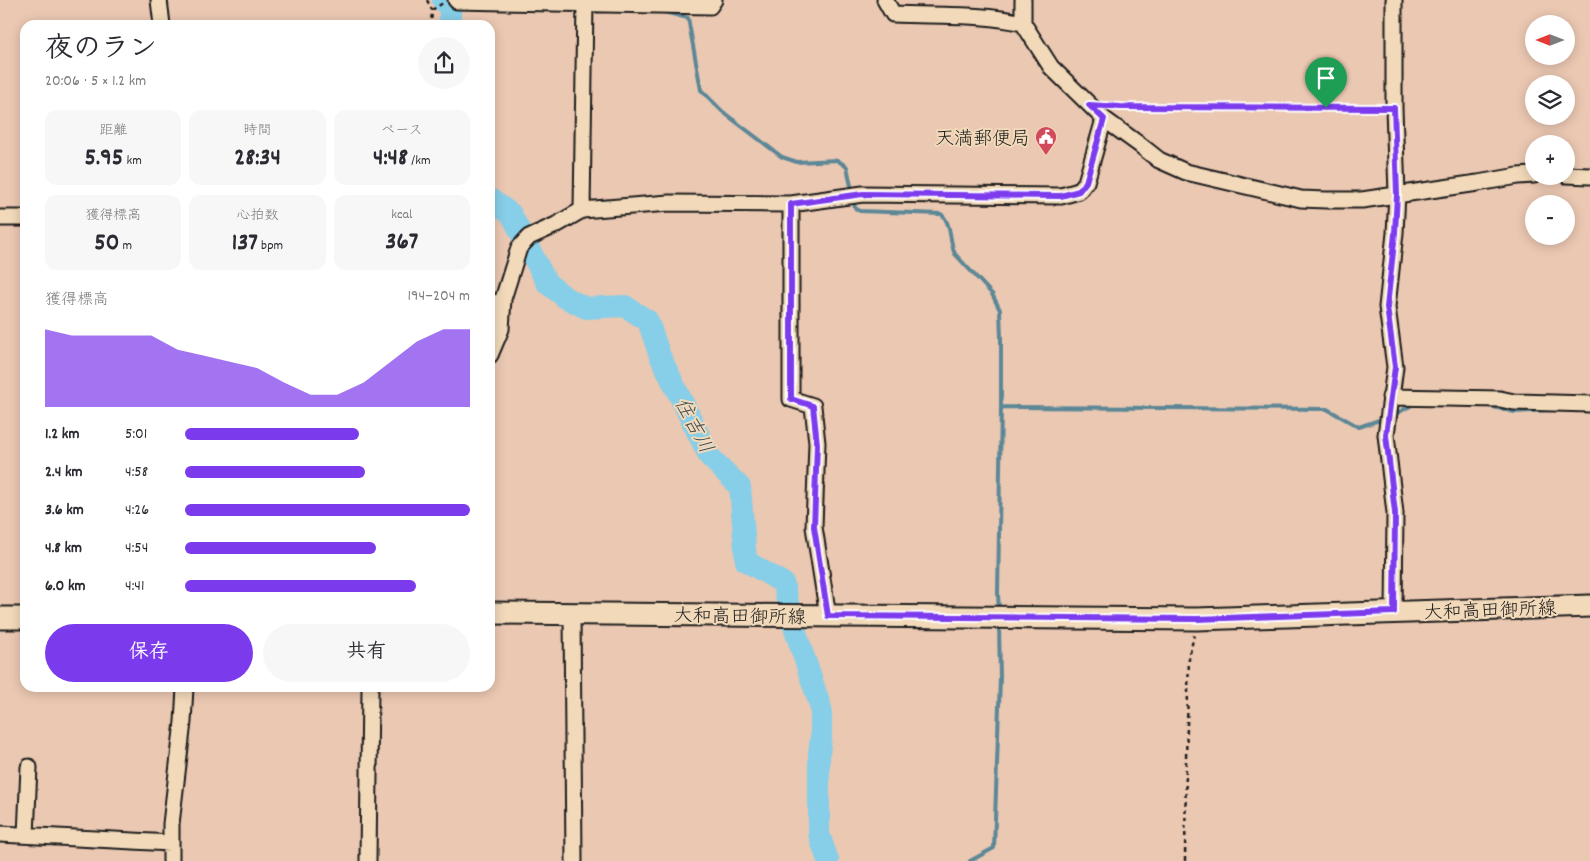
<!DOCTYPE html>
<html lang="ja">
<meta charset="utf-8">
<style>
:root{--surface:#fff;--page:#f7f7f7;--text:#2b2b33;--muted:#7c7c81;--accent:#7c3aed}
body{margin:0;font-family:Dekko,"Klee One",sans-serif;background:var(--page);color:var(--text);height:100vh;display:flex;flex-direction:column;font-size:19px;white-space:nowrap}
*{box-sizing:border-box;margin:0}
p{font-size:16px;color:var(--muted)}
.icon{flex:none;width:28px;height:28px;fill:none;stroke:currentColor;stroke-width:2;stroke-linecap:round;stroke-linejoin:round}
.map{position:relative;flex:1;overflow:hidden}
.side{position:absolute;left:20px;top:20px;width:475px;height:672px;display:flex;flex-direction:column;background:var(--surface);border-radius:15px;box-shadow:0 2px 12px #0003}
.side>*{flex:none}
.needle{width:32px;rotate:270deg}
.fabs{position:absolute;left:1525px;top:15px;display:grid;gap:10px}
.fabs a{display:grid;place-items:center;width:50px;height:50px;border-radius:50%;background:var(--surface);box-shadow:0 2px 12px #0003;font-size:25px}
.pin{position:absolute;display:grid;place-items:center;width:42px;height:42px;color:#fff;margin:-51px -21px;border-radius:50% 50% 50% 0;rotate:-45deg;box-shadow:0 0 5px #0007}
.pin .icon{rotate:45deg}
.round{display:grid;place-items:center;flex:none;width:52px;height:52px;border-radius:26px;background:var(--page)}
.overview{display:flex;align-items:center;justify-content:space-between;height:85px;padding:0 25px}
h1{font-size:28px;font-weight:800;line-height:38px}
.metrics{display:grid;grid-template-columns:repeat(3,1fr);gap:8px;height:85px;padding:5px 25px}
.metrics div{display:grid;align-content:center;border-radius:12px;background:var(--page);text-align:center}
.metrics b{font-size:25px;font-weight:800}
.metrics small{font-size:14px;font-weight:400}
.metrics p{font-size:14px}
.chart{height:140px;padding:10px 25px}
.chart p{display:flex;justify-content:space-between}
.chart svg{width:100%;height:90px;margin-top:5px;fill:var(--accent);opacity:.7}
.primary-button{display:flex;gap:10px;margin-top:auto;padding:10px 25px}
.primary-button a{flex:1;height:58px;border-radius:30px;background:var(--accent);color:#fff;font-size:20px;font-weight:800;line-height:58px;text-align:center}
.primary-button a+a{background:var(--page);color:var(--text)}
ul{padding:0 25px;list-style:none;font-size:16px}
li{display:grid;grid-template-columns:80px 60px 1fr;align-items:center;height:38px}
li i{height:12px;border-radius:6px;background:var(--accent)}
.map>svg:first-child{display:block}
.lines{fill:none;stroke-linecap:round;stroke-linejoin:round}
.stream{stroke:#5c8796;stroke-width:4}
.river{stroke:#87cee8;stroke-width:22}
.lane-casing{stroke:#1c1c1c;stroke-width:11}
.street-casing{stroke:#1c1c1c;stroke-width:19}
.secondary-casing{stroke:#1c1c1c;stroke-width:25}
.path{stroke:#1c1c1c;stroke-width:2.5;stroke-dasharray:4 4;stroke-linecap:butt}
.lane{stroke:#f2d9ba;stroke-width:8}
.street{stroke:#f2d9ba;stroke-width:15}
.secondary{stroke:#f2d9ba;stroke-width:21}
.route-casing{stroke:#fff;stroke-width:10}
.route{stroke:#7c3aed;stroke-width:6}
.labels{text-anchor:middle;stroke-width:4;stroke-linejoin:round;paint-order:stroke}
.poi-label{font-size:19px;fill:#1c1c1c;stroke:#f2d9ba;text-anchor:end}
.street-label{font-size:19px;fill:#1c1c1c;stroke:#f2d9ba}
.water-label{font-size:20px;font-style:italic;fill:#37484f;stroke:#f2d9ba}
</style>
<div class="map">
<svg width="1590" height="861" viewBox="0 0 1590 861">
<rect width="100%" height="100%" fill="#ebc8b2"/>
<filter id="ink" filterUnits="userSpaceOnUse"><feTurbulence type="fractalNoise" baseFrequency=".02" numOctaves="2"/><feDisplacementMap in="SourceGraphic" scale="10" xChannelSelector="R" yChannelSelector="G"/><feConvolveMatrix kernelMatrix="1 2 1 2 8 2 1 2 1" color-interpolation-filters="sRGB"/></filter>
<g filter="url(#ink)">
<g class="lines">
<path class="stream" d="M 450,9 L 462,8
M 664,12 L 688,18 L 701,90 L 723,112 L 782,157 L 797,162 L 837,160 L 847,167 L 852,191
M 853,198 L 855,208 L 860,211 L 941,214 C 952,223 949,242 955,254 L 992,294 L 1000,310 L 1001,338 L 1001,407 L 998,594 L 999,612
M 1489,406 L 1515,412 L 1553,410
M 1001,407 L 1327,409 L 1359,427 L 1385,418
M 1392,416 L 1414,404
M 970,861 L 994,848 L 1000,678 L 999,624"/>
<path class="river" d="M 443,0 L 450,9 L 450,25
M 490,199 L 511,214 L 547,283 L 566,298 L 586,308 L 625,306 L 648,321 L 660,356 L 709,456 L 740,487 L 746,561 L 783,583 L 794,627 L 821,708 L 821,738 L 819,753 L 819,834 L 828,861"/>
<g class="lane-casing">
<path id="lane" d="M 490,299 L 503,299"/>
</g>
<g class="street-casing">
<path id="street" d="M 159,0 L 162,25
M 456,0 L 457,1 L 710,6 L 714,0
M 885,0 L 893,14 C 935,16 982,13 1023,23
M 1023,0 L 1023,23 L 1051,67 L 1104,119 L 1140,145 L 1159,160 L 1186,172 L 1301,199 L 1326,200 L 1362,200 L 1478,183 L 1518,176 L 1534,175
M 1394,0 L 1394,108 L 1397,194 L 1395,233 L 1387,307 L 1395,367 L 1386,435 L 1395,513 L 1394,612
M 1566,175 L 1590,176
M 791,204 L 791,399 L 813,406 L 817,443 L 814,527 L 828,616
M 582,210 L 585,3
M 0,218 L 25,218
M 490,355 L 501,329 L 503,299 L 519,248 L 529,237 L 556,225 L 582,210 L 669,203 L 791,204 L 863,194 L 1061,196 L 1079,191 L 1086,182 L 1104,119
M 1390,397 L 1500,399 L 1514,402 L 1590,404
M 572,614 L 574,861
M 0,834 L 171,843
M 26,835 L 29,767
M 171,861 L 171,824 L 183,722 L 185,688
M 368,861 L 370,688"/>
</g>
<g class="secondary-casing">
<path id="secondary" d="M 490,613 L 1197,619 L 1590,606
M 0,618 L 25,618"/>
</g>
<path class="path" d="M 427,0 L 432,10 L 431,25
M 432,10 L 443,3
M 1111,107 L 1380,108
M 1185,861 L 1186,758 L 1189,658 L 1194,635"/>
<use href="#lane" class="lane"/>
<use href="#street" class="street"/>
<use href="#secondary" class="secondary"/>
</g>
</g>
<g class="lines" filter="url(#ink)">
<g class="route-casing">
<path id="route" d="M 1089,105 L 1121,107 L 1394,108 L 1397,194 L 1395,233 L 1387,307 L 1395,367 L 1386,435 L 1395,513 L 1394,612 L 1197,619 L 828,616 L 814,527 L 817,444 L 813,406 L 791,399 L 791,204 L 863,194 L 1061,196 L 1079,191 L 1086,182 L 1104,119 Z"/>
</g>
<use href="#route" class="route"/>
</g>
<defs>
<g id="civic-pin" transform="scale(1.125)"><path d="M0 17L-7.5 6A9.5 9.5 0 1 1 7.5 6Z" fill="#d1495b" stroke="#f2d9ba"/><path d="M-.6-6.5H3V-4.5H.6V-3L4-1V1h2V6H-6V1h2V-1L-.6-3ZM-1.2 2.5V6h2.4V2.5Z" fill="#fff"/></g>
</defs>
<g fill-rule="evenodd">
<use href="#civic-pin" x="1046" y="137"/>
</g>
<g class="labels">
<g class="poi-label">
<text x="1030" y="144">天満郵便局</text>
</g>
<g class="street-label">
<text transform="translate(1490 609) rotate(-2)" y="7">大和高田御所線</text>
<text transform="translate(740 615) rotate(1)" y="7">大和高田御所線</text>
</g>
<g class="water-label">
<text transform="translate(695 425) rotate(62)" y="7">住吉川</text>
</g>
</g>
</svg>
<div class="fabs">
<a><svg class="needle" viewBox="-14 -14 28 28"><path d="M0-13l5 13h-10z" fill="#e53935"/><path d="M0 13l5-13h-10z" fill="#7c7c81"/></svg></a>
<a><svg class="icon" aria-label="layers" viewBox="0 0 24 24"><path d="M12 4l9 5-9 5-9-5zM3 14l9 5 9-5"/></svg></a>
<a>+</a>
<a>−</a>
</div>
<div class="pin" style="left:1326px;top:108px;background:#1e9e55"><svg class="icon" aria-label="arrive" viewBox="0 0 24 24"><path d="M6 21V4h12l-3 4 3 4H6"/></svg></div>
<section class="side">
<div class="overview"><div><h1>夜のラン</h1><p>20:06 · 5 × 1.2 km</p></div><a class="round"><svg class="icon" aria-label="share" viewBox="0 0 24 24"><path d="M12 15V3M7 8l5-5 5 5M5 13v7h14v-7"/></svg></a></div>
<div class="metrics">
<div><p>距離</p><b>5.95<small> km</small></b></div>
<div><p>時間</p><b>28:34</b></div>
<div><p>ペース</p><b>4:48<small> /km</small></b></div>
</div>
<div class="metrics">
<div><p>獲得標高</p><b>50<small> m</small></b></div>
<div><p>心拍数</p><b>137<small> bpm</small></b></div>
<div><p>kcal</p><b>367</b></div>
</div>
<div class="chart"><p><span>獲得標高</span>194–204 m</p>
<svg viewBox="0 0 160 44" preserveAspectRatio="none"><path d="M0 44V6L10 9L20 9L30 9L40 9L50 16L60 19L70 22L80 25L90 32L100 38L110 38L120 32L130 22L140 12L150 6L160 6V44z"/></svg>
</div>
<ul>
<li><b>1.2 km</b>5:01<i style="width:61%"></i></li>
<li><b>2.4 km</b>4:58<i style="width:63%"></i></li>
<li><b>3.6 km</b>4:26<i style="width:100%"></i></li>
<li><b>4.8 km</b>4:54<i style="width:67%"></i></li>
<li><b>6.0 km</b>4:41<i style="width:81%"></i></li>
</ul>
<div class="primary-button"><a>保存</a><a>共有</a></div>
</section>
</div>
